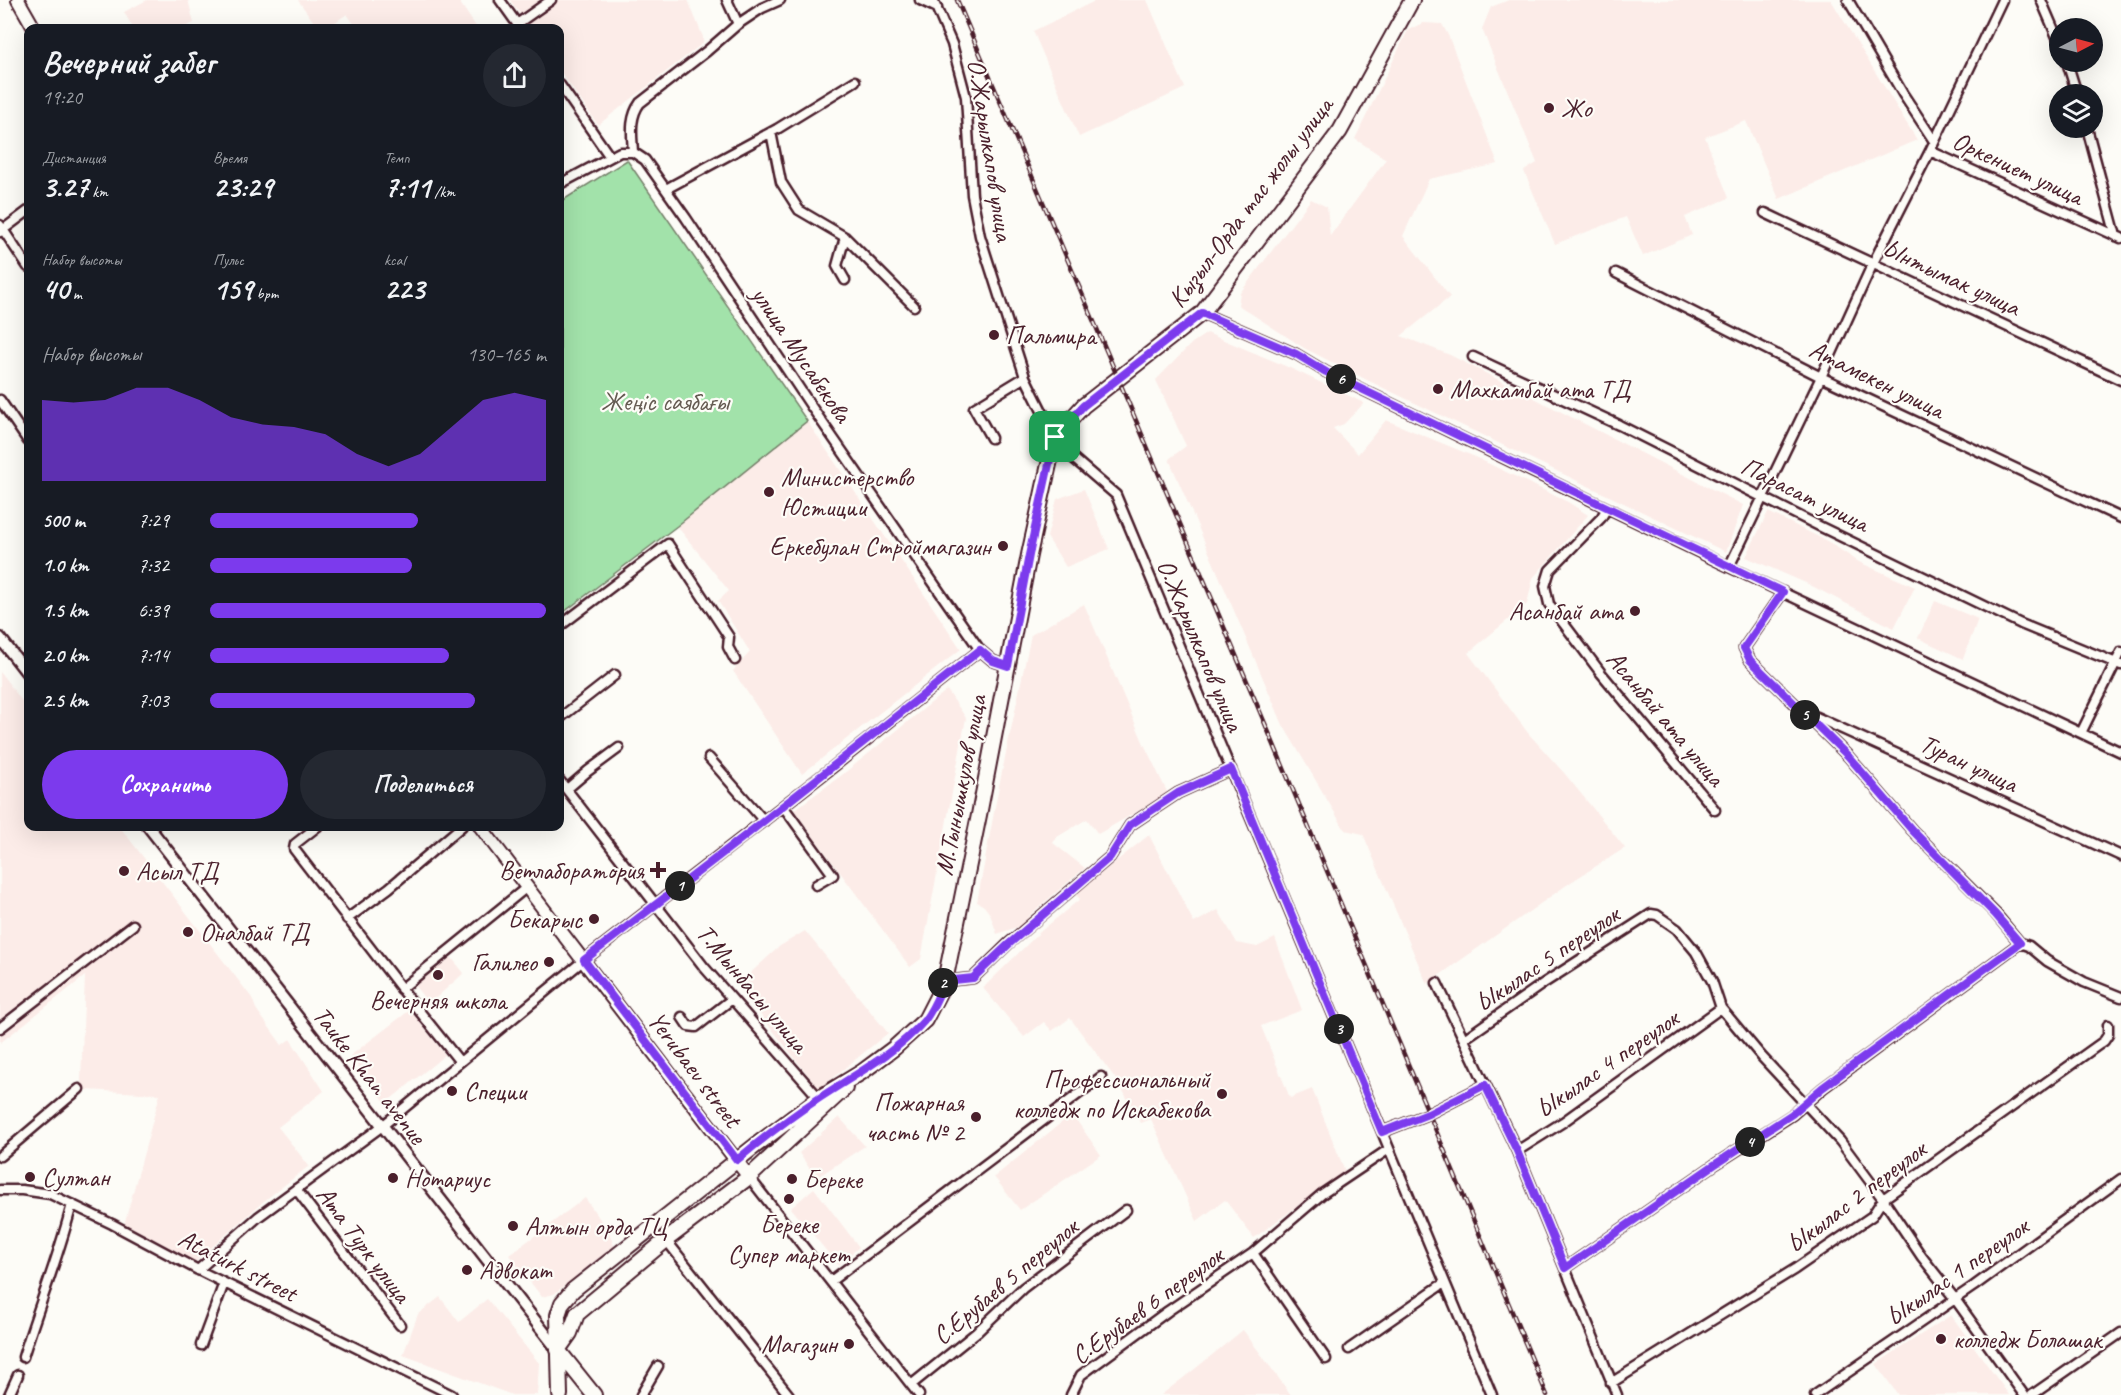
<!DOCTYPE html>
<html lang="ru">
<meta charset="utf-8">
<style>
:root{--surface:#171b24;--page:#242831;--text:#f1f3f6;--muted:#9ea1a6;--accent:#7c3aed}
body{margin:0;font-family:Caveat,sans-serif;background:var(--page);color:var(--text);height:100vh;display:flex;flex-direction:column;font-size:22px;white-space:nowrap}
*{box-sizing:border-box;margin:0}
p{font-size:20px;color:var(--muted)}
.icon{flex:none;width:33px;height:33px;fill:none;stroke:currentColor;stroke-width:2;stroke-linecap:round;stroke-linejoin:round}
.map{position:relative;flex:1;overflow:hidden}
.drawer{position:absolute;left:24px;top:24px;width:540px;height:807px;display:flex;flex-direction:column;background:var(--surface);border-radius:12px;box-shadow:0 6px 24px #0002}
.drawer>*{flex:none}
.needle{width:39px;rotate:84deg}
.fabs{position:absolute;left:2049px;top:18px;display:grid;gap:12px}
.fabs a{display:grid;place-items:center;width:54px;height:54px;border-radius:50%;background:var(--surface);box-shadow:0 6px 24px #0002;font-size:30px}
.pin{position:absolute;display:grid;place-items:center;width:51px;height:51px;color:#fff;margin:-26px;border-radius:12px;box-shadow:0 3px 9px #0006}
.km{position:absolute;width:30px;height:30px;margin:-15px;border-radius:50%;background:#222;color:#fff;font-size:16px;line-height:30px;text-align:center}
.round{display:grid;place-items:center;flex:none;width:63px;height:63px;border-radius:32px;background:var(--page)}
.summary{display:flex;align-items:center;justify-content:space-between;height:102px;padding:0 18px}
h1{font-size:33px;font-weight:700;line-height:45px}
.metrics{display:grid;grid-template-columns:repeat(3,1fr);gap:9px;height:102px;padding:6px 18px}
.metrics div{display:grid;align-content:center}
.metrics b{font-size:30px;font-weight:700}
.metrics small{font-size:16px;font-weight:400}
.metrics p{font-size:16px}
.chart{height:168px;padding:12px 18px}
.chart p{display:flex;justify-content:space-between}
.chart svg{width:100%;height:108px;margin-top:6px;fill:var(--accent);opacity:.7}
.action{display:flex;gap:12px;margin-top:auto;padding:12px 18px}
.action a{flex:1;height:69px;border-radius:36px;background:var(--accent);color:#fff;font-size:24px;font-weight:700;line-height:69px;text-align:center}
.action a+a{background:var(--page);color:var(--text)}
ul{padding:0 18px;list-style:none;font-size:20px}
li{display:grid;grid-template-columns:96px 72px 1fr;align-items:center;height:45px}
li i{height:15px;border-radius:8px;background:var(--accent)}
.map>svg:first-child{display:block}
.built{fill:#fcece8}
.green{fill:#a2e2aa;stroke:#76806a;stroke-width:1.5}
.lines{fill:none;stroke-linecap:round;stroke-linejoin:round}
.minor-casing{stroke:#4a1f2b;stroke-width:13}
.tertiary-casing{stroke:#4a1f2b;stroke-width:15}
.secondary-casing{stroke:#4a1f2b;stroke-width:16}
.primary-casing{stroke:#4a1f2b;stroke-width:18}
.minor{stroke:#fdfcf7;stroke-width:8}
.tertiary{stroke:#fdfcf7;stroke-width:10}
.secondary{stroke:#fdfcf7;stroke-width:12}
.primary{stroke:#fdfcf7;stroke-width:14}
.rail-casing{stroke:#4a1f2b;stroke-width:4.5}
.rail{stroke:#fdfcf7;stroke-width:2;stroke-dasharray:7;stroke-linecap:butt}
.route-casing{stroke:#fff;stroke-width:12}
.route{stroke:#7c3aed;stroke-width:8}
.poi-dot{fill:#4a1f2b;stroke:#fdfcf7;stroke-width:2}
.labels{text-anchor:middle;stroke-width:4.5;stroke-linejoin:round;paint-order:stroke}
.poi-label{font-size:26px;fill:#4a1f2b;stroke:#fdfcf7;text-anchor:start}
.street-label{font-size:26px;fill:#4a1f2b;stroke:#fdfcf7}
.park-label{font-size:26px;fill:#645a51;stroke:#fdfcf7}
</style>
<div class="map">
<svg width="2121" height="1395" viewBox="0 0 2121 1395">
<rect width="100%" height="100%" fill="#fdfcf7"/>
<filter id="ink" filterUnits="userSpaceOnUse"><feTurbulence type="fractalNoise" baseFrequency=".0167" numOctaves="2"/><feDisplacementMap in="SourceGraphic" scale="12" xChannelSelector="R" yChannelSelector="G"/><feConvolveMatrix kernelMatrix="1 2 1 2 8 2 1 2 1" color-interpolation-filters="sRGB"/></filter>
<g filter="url(#ink)">
<path class="built" d="M 147,0 L 188,0 L 194,23 L 182,28 L 133,28 L 124,12 Z
M 298,0 L 458,0 L 477,28 L 357,28 L 347,14 L 327,28 L 318,28 Z
M 510,0 L 688,0 L 703,37 L 703,43 L 598,125 L 560,71 L 560,28 L 530,28 Z
M 1097,0 L 1147,0 L 1185,88 L 1079,137 L 1033,31 Z
M 1509,0 L 1831,0 L 1917,140 L 1779,199 L 1746,121 L 1705,137 L 1729,198 L 1685,217 L 1692,235 L 1643,256 L 1626,217 L 1555,244 L 1524,171 L 1537,163 L 1482,29 L 1491,7 Z
M 1423,23 L 1442,24 L 1448,35 L 1498,164 L 1429,179 L 1403,236 L 1450,297 L 1401,336 L 1450,355 L 1743,505 L 1726,552 L 1369,381 L 1304,348 L 1238,305 L 1240,293 L 1311,199 L 1327,207 L 1330,236 L 1386,159 L 1355,139 L 1408,30 Z
M 1207,333 L 1290,368 L 1364,403 L 1344,424 L 1333,428 L 1358,454 L 1386,420 L 1473,456 L 1568,502 L 1588,515 L 1533,578 L 1527,604 L 1468,653 L 1528,733 L 1565,774 L 1625,848 L 1571,882 L 1427,984 L 1363,834 L 1345,830 L 1283,725 L 1169,459 L 1186,446 L 1156,380 L 1192,343 Z
M 807,421 L 961,649 L 802,774 L 733,671 L 750,652 L 718,601 L 729,591 L 677,526 Z
M 1084,489 L 1109,549 L 1066,567 L 1047,537 L 1057,499 Z
M 1768,512 L 1827,541 L 1859,562 L 1915,587 L 1894,628 L 1808,584 L 1746,557 Z
M 1935,601 L 1978,619 L 1963,659 L 1918,638 Z
M 1084,604 L 1144,744 L 1168,794 L 1098,834 L 1087,819 L 1057,837 L 1053,843 L 1085,868 L 1033,912 L 1020,926 L 997,934 L 990,914 L 984,906 L 977,902 L 999,786 L 1031,635 Z
M 0,672 L 28,709 L 28,826 L 120,827 L 252,998 L 256,1009 L 282,1045 L 290,1039 L 324,1091 L 278,1127 L 309,1166 L 264,1201 L 195,1262 L 124,1225 L 160,1094 L 86,1090 L 81,1081 L 85,976 L 0,1043 Z
M 947,690 L 966,718 L 921,959 L 910,967 L 794,810 L 842,775 Z
M 1149,835 L 1194,923 L 1218,910 L 1237,943 L 1257,947 L 1275,938 L 1302,1010 L 1261,1026 L 1290,1098 L 1312,1089 L 1345,1171 L 1254,1238 L 1225,1200 L 1197,1221 L 1151,1119 L 1141,1123 L 1118,1082 L 1070,1018 L 1052,1031 L 1044,1022 L 1024,1037 L 983,988 L 1041,931 L 1080,899 L 1075,894 Z
M 805,931 L 888,1033 L 819,1089 L 737,985 L 780,946 Z
M 451,957 L 464,973 L 429,1004 L 414,985 Z
M 410,1010 L 445,1055 L 386,1103 L 350,1056 Z
M 1072,1114 L 1101,1155 L 1020,1210 L 994,1177 Z
M 839,1117 L 865,1146 L 816,1178 L 799,1153 Z
M 814,1188 L 859,1247 L 838,1265 L 791,1208 Z
M 585,1198 L 609,1232 L 614,1246 L 554,1294 L 542,1297 L 509,1255 Z
M 440,1297 L 459,1322 L 487,1299 L 539,1363 L 537,1395 L 512,1395 L 403,1355 L 418,1314 Z
M 1951,1315 L 2009,1395 L 1898,1395 L 1876,1364 Z
M 1243,1330 L 1291,1395 L 1161,1395 L 1191,1372 Z"/>
<path class="green" d="M 627,160 L 807,421 L 677,526 L 560,615 L 560,202 Z"/>
<g class="lines">
<g class="minor-casing">
<path id="minor" d="M 500,0 L 520,28
M 727,0 L 738,24
M 920,0 L 937,8
M 933,0 L 952,44 L 966,97 L 972,195 L 980,236 L 1025,377 L 1055,437 L 1073,458 L 1116,495 L 1492,1395
M 1848,0 L 1903,94 L 1934,141
M 2041,0 L 2060,44
M 517,24 L 551,0
M 2067,62 L 2077,94
M 560,85 L 610,157
M 2087,128 L 2116,236
M 771,132 L 781,182 L 799,210 L 845,237 L 914,306
M 1930,151 L 2121,238
M 633,152 C 632,135 629,118 640,103 L 707,51 L 738,24 L 762,8 L 780,0
M 560,184 L 620,152 L 633,152 L 645,160 L 686,218 L 813,409 L 980,650
M 666,189 L 777,129 L 855,81
M 1765,213 L 2121,380
M 0,225 L 28,267
M 0,232 L 28,211
M 1616,273 L 1821,377 L 2121,518
M 845,280 L 837,266 L 845,237
M 1202,313 L 1296,354 L 1326,372 L 1729,567 L 2121,752
M 1473,357 L 1619,425 L 1819,526 L 2021,624 L 2121,665
M 0,400 L 28,441
M 991,438 L 974,408 L 1025,377
M 1607,508 L 1601,518 L 1550,570 L 1545,586 L 1549,604 L 1601,673 L 1715,810
M 1729,567 L 1821,377 L 1873,263 L 1930,151 L 2002,0
M 1783,592 L 1744,648 L 1750,660 L 1848,756 L 1912,830 L 1995,913 L 2020,943 L 2029,946 L 2047,961 L 2084,982 L 2121,997
M 560,626 L 668,544 L 729,637 L 728,647 L 735,660
M 1805,712 L 2121,856
M 560,718 L 615,675
M 2081,733 L 2121,652
M 709,758 L 764,821
M 560,781 L 704,967 L 819,1098
M 567,789 L 588,771 L 619,748
M 783,806 L 833,875 L 816,885
M 318,826 L 295,844 L 294,849 L 408,997 L 460,1062
M 347,919 L 389,888 L 462,826
M 945,981 L 973,978 L 1009,943 L 1110,857 L 1130,825 L 1178,793 L 1231,769
M 1437,983 L 1517,1151 L 1617,1395
M 401,989 L 527,887
M 682,1017 L 688,1026 L 696,1027 L 732,999
M 0,1028 L 133,925
M 1464,1039 L 1544,983 L 1651,914 L 1657,915 L 1677,929 L 1696,952 L 1712,981 L 1721,1008 L 1762,1057 L 1840,1141 L 1883,1199 L 1922,1257 L 1955,1299 L 2024,1395
M 1382,1132 L 1428,1114 L 1485,1085
M 1517,1151 L 1563,1122 L 1721,1008
M 0,1156 L 79,1089
M 749,1177 L 919,1395
M 296,1189 L 400,1325
M 0,1190 L 22,1190 L 50,1194 L 112,1224 L 198,1270 L 452,1395
M 666,1240 L 789,1395
M 1253,1253 L 1326,1359
M 1565,1268 L 1714,1165 L 1792,1115 L 1823,1088 L 2020,943
M 198,1270 L 258,1217 L 381,1127 L 584,960 L 833,767 L 980,650 L 993,661 L 1008,666
M 831,1281 L 1101,1077
M 201,1345 L 224,1283
M 1349,1349 L 1444,1283
M 23,1357 C 39,1305 59,1256 72,1204
M 1611,1383 L 1795,1269 L 1872,1216 L 1883,1199 L 2104,1041 L 2108,1035 L 2108,1025
M 911,1385 L 977,1332 L 1023,1288 L 1126,1210
M 9,1395 L 18,1375
M 641,1395 L 658,1366
M 1071,1395 L 1081,1375 L 1168,1311 L 1253,1253 L 1322,1194 L 1389,1149
M 1815,1395 L 1974,1286 L 2121,1179
M 2032,1395 L 2121,1333"/>
</g>
<g class="tertiary-casing">
<path id="tertiary" d="M 0,638 L 28,674
M 148,826 L 558,1350"/>
</g>
<g class="secondary-casing">
<path id="secondary" d="M 18,0 L 34,28
M 480,826 L 749,1177"/>
</g>
<g class="primary-casing">
<path id="primary" d="M 558,1350 L 570,1333 L 577,1314 L 666,1240 L 749,1177 L 845,1088
M 558,1350 L 594,1395
M 560,1395 L 558,1315 L 562,1303 L 573,1290 L 755,1146 L 819,1098 L 862,1072 L 894,1048 L 925,1020 L 945,981 L 979,815 L 1029,555 L 1055,437 L 1083,406 L 1202,313 L 1340,131 L 1412,0"/>
</g>
<use href="#minor" class="minor"/>
<use href="#tertiary" class="tertiary"/>
<use href="#secondary" class="secondary"/>
<use href="#primary" class="primary"/>
<g class="rail-casing">
<path id="rail" d="M 957,0 L 1272,740 L 1547,1395"/>
</g>
<use href="#rail" class="rail"/>
</g>
</g>
<g class="lines" filter="url(#ink)">
<g class="route-casing">
<path id="route" d="M 1202,313 L 1296,354 L 1326,372 L 1783,592 L 1744,648 L 1750,660 L 1848,756 L 1912,830 L 1995,914 L 2020,943 L 1822,1088 L 1792,1114 L 1714,1165 L 1565,1268 L 1517,1151 L 1485,1085 L 1428,1114 L 1382,1132 L 1231,769 L 1178,793 L 1130,825 L 1110,857 L 1009,944 L 973,978 L 945,981 C 939,994 933,1010 924,1021 C 896,1053 856,1074 821,1097 C 792,1116 763,1138 737,1160 L 584,960 L 746,835 L 980,650 L 993,661 L 1008,666 L 1029,555 L 1055,437 L 1083,406 Z"/>
</g>
<use href="#route" class="route"/>
</g>
<g class="poi-dot">
<circle cx="1549" cy="108" r="6"/>
<circle cx="994" cy="335" r="6"/>
<circle cx="1438" cy="389" r="6"/>
<circle cx="769" cy="492" r="6"/>
<circle cx="1003" cy="546" r="6"/>
<circle cx="1635" cy="611" r="6"/>
<path d="M655 861h6v6h6v6h-6v6h-6v-6h-6v-6h6z"/>
<circle cx="124" cy="871" r="6"/>
<circle cx="594" cy="919" r="6"/>
<circle cx="188" cy="932" r="6"/>
<circle cx="549" cy="962" r="6"/>
<circle cx="438" cy="975" r="6"/>
<circle cx="452" cy="1091" r="6"/>
<circle cx="1222" cy="1094" r="6"/>
<circle cx="976" cy="1117" r="6"/>
<circle cx="30" cy="1177" r="6"/>
<circle cx="393" cy="1178" r="6"/>
<circle cx="792" cy="1179" r="6"/>
<circle cx="789" cy="1199" r="6"/>
<circle cx="513" cy="1226" r="6"/>
<circle cx="467" cy="1270" r="6"/>
<circle cx="1941" cy="1339" r="6"/>
<circle cx="849" cy="1344" r="6"/>
</g>
<g class="labels">
<g class="poi-label">
<text x="1561" y="117">Жо</text>
<text x="1006" y="344">Пальмира</text>
<text x="1450" y="398">Махкамбай ата ТД</text>
<text x="781" y="486">Министерство<tspan x="781" dy="30">Юстиции</tspan></text>
<text x="991" y="555" text-anchor="end">Еркебулан Строймагазин</text>
<text x="1623" y="620" text-anchor="end">Асанбай ата</text>
<text x="644" y="879" text-anchor="end">Ветлаборатория</text>
<text x="136" y="880">Асыл ТД</text>
<text x="582" y="928" text-anchor="end">Бекарыс</text>
<text x="200" y="941">Оналбай ТД</text>
<text x="537" y="971" text-anchor="end">Галилео</text>
<text x="438" y="1009" text-anchor="middle">Вечерняя школа</text>
<text x="1210" y="1088" text-anchor="end">Профессиональный<tspan x="1210" dy="30">колледж по Искабекова</tspan></text>
<text x="464" y="1100">Специи</text>
<text x="964" y="1111" text-anchor="end">Пожарная<tspan x="964" dy="30">часть № 2</tspan></text>
<text x="42" y="1186">Султан</text>
<text x="405" y="1187">Нотариус</text>
<text x="804" y="1188">Береке</text>
<text x="789" y="1233" text-anchor="middle">Береке<tspan x="789" dy="30">Супер маркет</tspan></text>
<text x="525" y="1235">Алтын орда ТЦ</text>
<text x="479" y="1279">Адвокат</text>
<text x="1953" y="1348">колледж Болашак</text>
<text x="837" y="1353" text-anchor="end">Магазин</text>
</g>
<g class="street-label">
<text transform="translate(991 150) rotate(81)" y="9">О.Жарылкапов улица</text>
<text transform="translate(2018 168) rotate(25)" y="9">Оркениет улица</text>
<text transform="translate(1250 202) rotate(-53)" y="9">Кызыл-Орда тас жолы улица</text>
<text transform="translate(1952 277) rotate(25)" y="9">Ынтымак улица</text>
<text transform="translate(802 354) rotate(56)" y="9">улица Мусабекова</text>
<text transform="translate(1877 379) rotate(26)" y="9">Атамекен улица</text>
<text transform="translate(1805 494) rotate(26)" y="9">Парасат улица</text>
<text transform="translate(1201 645) rotate(67)" y="9">О.Жарылкапов улица</text>
<text transform="translate(1666 718) rotate(50)" y="9">Асанбай ата улица</text>
<text transform="translate(1969 763) rotate(25)" y="9">Туран улица</text>
<text transform="translate(960 785) rotate(-79)" y="9">М.Тынышкулов улица</text>
<text transform="translate(1547 958) rotate(-34)" y="9">Ыкылас 5 переулок</text>
<text transform="translate(753 988) rotate(50)" y="9">Т.Мынбасы улица</text>
<text transform="translate(1607 1063) rotate(-35)" y="9">Ыкылас 4 переулок</text>
<text transform="translate(695 1069) rotate(53)" y="9">Yerubaev street</text>
<text transform="translate(370 1075) rotate(52)" y="9">Tauke Khan avenue</text>
<text transform="translate(1856 1196) rotate(-37)" y="9">Ыкылас 2 переулок</text>
<text transform="translate(364 1244) rotate(53)" y="9">Ата Турк улица</text>
<text transform="translate(238 1265) rotate(27)" y="9">Ataturk street</text>
<text transform="translate(1957 1271) rotate(-35)" y="9">Ыкылас 1 переулок</text>
<text transform="translate(1005 1281) rotate(-40)" y="9">С.Ерубаев 5 переулок</text>
<text transform="translate(1147 1305) rotate(-36)" y="9">С.Ерубаев 6 переулок</text>
</g>
<g class="park-label">
<text x="665" y="410">Жеңіс саябағы</text>
</g>
</g>
</svg>
<div class="fabs">
<a><svg class="needle" viewBox="-14 -14 28 28"><path d="M0-13l5 13h-10z" fill="#e53935"/><path d="M0 13l5-13h-10z" fill="#9ea1a6"/></svg></a>
<a><svg class="icon" aria-label="layers" viewBox="0 0 24 24"><path d="M12 4l9 5-9 5-9-5zM3 14l9 5 9-5"/></svg></a>
</div>
<div class="pin" style="left:1055px;top:437px;background:#1e9e55"><svg class="icon" aria-label="arrive" viewBox="0 0 24 24"><path d="M6 21V4h12l-3 4 3 4H6"/></svg></div>
<b class="km" style="left:680px;top:886px">1</b>
<b class="km" style="left:943px;top:983px">2</b>
<b class="km" style="left:1339px;top:1029px">3</b>
<b class="km" style="left:1750px;top:1142px">4</b>
<b class="km" style="left:1805px;top:715px">5</b>
<b class="km" style="left:1341px;top:379px">6</b>
<section class="drawer">
<div class="summary"><div><h1>Вечерний забег</h1><p>19:20</p></div><a class="round"><svg class="icon" aria-label="share" viewBox="0 0 24 24"><path d="M12 15V3M7 8l5-5 5 5M5 13v7h14v-7"/></svg></a></div>
<div class="metrics">
<div><p>Дистанция</p><b>3.27<small> km</small></b></div>
<div><p>Время</p><b>23:29</b></div>
<div><p>Темп</p><b>7:11<small> /km</small></b></div>
</div>
<div class="metrics">
<div><p>Набор высоты</p><b>40<small> m</small></b></div>
<div><p>Пульс</p><b>159<small> bpm</small></b></div>
<div><p>kcal</p><b>223</b></div>
</div>
<div class="chart"><p><span>Набор высоты</span>130–165 m</p>
<svg viewBox="0 0 160 44" preserveAspectRatio="none"><path d="M0 44V11L10 12L20 11L30 6L40 6L50 11L60 18L70 21L80 22L90 25L100 33L110 38L120 33L130 22L140 11L150 8L160 11V44z"/></svg>
</div>
<ul>
<li><b>500 m</b>7:29<i style="width:62%"></i></li>
<li><b>1.0 km</b>7:32<i style="width:60%"></i></li>
<li><b>1.5 km</b>6:39<i style="width:100%"></i></li>
<li><b>2.0 km</b>7:14<i style="width:71%"></i></li>
<li><b>2.5 km</b>7:03<i style="width:79%"></i></li>
</ul>
<div class="action"><a>Сохранить</a><a>Поделиться</a></div>
</section>
</div>
